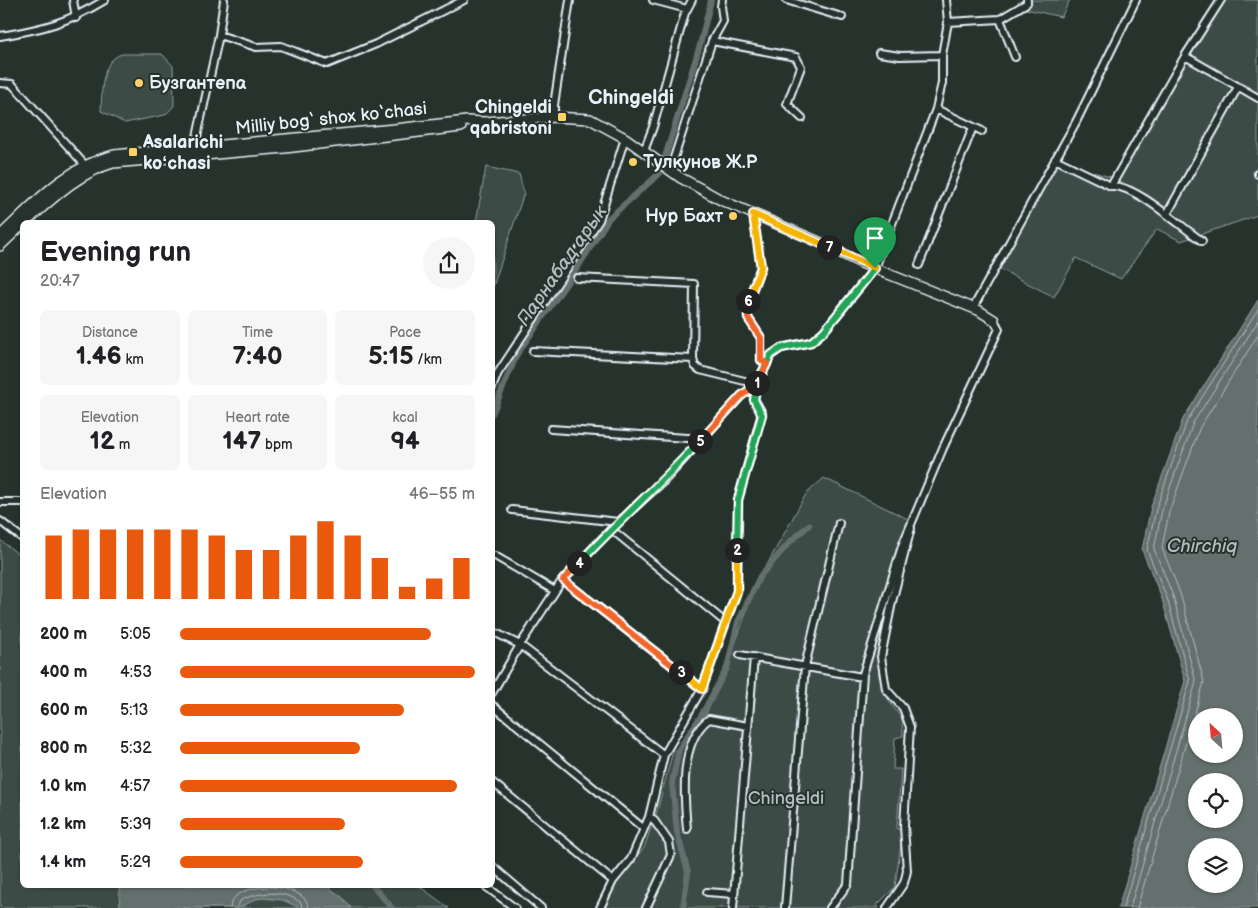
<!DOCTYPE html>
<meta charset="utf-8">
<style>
:root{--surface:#fff;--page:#f6f6f6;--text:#202124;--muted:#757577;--accent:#ea580c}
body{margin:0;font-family:"Balsamiq Sans",sans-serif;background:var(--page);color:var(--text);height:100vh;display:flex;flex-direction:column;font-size:19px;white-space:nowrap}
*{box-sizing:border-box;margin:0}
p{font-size:16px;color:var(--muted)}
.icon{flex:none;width:28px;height:28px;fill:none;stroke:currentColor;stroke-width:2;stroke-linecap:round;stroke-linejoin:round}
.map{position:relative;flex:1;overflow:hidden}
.panel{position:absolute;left:20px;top:220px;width:475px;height:668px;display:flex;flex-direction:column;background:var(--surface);border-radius:8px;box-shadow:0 1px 4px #0004}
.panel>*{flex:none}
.needle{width:32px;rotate:334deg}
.fabs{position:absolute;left:1188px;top:708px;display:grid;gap:10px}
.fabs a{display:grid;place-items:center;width:55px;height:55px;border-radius:50%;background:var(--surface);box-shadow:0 1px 4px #0004;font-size:25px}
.pin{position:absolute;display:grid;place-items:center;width:42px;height:42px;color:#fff;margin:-51px -21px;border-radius:50% 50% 50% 0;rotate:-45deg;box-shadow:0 0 5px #0007}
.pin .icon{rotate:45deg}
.km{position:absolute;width:25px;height:25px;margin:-12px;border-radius:50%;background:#222;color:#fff;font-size:14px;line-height:25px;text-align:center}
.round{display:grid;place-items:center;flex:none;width:52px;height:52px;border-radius:26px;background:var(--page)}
.head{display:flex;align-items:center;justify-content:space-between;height:85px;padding:0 20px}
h1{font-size:28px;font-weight:600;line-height:38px}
.figures{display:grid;grid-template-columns:repeat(3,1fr);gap:8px;height:85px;padding:5px 20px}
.figures div{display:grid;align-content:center;border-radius:8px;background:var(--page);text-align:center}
.figures b{font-size:25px;font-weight:600}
.figures small{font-size:14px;font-weight:400}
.figures p{font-size:14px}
.chart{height:140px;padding:10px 20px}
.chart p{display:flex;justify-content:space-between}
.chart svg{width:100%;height:90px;margin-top:5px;stroke:var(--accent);stroke-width:6}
ul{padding:0 20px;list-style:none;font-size:16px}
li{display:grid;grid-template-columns:80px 60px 1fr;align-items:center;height:38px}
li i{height:12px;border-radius:6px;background:var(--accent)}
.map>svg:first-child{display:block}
.green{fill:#3e4b47;stroke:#939ea0}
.water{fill:#636f6d;stroke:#98a3a5;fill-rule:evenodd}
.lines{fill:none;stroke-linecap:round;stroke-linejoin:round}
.shore{stroke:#b3bdc0;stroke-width:1}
.canal{stroke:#636f6d;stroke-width:6}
.street-casing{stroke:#e8f1f8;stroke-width:10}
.secondary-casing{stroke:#e8f1f8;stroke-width:12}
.street{stroke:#26332d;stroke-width:6}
.secondary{stroke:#26332d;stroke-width:9}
.split-1-casing{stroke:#fff;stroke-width:10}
.split-2-casing{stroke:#fff;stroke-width:10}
.split-3-casing{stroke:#fff;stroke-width:10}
.split-4-casing{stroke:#fff;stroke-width:10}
.split-5-casing{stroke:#fff;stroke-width:10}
.split-6-casing{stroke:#fff;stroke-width:10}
.split-7-casing{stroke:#fff;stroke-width:10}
.split-8-casing{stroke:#fff;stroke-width:10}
.split-1{stroke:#22a559;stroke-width:6}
.split-2{stroke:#22a559;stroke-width:6}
.split-3{stroke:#f5b400;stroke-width:6}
.split-4{stroke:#f0652b;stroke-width:6}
.split-5{stroke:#22a559;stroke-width:6}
.split-6{stroke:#f0652b;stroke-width:6}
.split-7{stroke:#f5b400;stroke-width:6}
.split-8{stroke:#f5b400;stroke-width:6}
.poi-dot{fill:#ffd166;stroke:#26332d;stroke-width:2}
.labels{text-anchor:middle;stroke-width:4;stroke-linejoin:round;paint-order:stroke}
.poi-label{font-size:18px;font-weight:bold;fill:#e8f1f8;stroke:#26332d;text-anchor:start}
.street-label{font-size:18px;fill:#e8f1f8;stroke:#26332d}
.park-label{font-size:18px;fill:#b5bfc3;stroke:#26332d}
.water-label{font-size:19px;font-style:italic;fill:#b3bdc0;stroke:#26332d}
.quarter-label{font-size:20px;font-weight:bold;fill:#e8f1f8;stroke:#26332d}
</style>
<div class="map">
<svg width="1258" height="908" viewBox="0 0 1258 908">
<rect width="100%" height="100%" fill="#26332d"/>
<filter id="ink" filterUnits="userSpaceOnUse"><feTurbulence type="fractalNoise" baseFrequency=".02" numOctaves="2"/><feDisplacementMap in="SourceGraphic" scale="10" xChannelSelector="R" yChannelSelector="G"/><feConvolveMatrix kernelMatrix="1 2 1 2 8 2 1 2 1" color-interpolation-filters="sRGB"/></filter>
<g filter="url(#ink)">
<path class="green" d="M 1025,0 L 1070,0 L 1061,17 L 1022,8 Z
M 1218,0 L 1258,0 L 1258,215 L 1181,241 L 1157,229 L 1121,279 L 1076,258 L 1054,297 L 998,268 L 1058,162 L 1114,178 Z
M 122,54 L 162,54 L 173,66 L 174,106 L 165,115 L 125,123 L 101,111 C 102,93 100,60 122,54 Z
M 486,167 L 519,174 L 524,193 L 493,287 L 492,222 L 476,222 Z
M 824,478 L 910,520 L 878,649 L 879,676 L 889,701 L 902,719 L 903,736 L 895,738 L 893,769 L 901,769 L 897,829 L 903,830 L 895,887 L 877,905 L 879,908 L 600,908 L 615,880 L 644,848 L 657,811 L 673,751 L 694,737 L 722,682 L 749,604 L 769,561 L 806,494 Z
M 0,540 L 22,557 L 22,885 L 418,885 L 449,908 L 0,908 Z"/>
<path class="water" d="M 1258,300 L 1258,908 L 1118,908 L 1185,681 L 1162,599 L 1142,550 L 1151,507 L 1183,419 ZM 1196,716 L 1234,716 L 1234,754 L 1196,754 ZM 1196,781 L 1234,781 L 1234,819 L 1196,819 ZM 1196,846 L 1234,846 L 1234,884 L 1196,884 Z
M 119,885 L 325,885 L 342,897 L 351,908 L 300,908 L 283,900 L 263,898 L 256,899 L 239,908 L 120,908 Z"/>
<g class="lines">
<path class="shore" d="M 230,908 C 231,879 307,881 309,908
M 236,908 L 241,900 C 259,892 284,889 301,903 L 302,908
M 1123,908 L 1190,681 L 1167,598 L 1147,550 L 1156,509 L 1187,421 L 1258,309
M 1130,908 L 1196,682 L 1173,596 L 1154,549 L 1162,510 L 1193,423 L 1258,321
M 1137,908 L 1204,682 L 1180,593 L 1162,548 L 1169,512 L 1200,427 L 1258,335"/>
<path class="canal" d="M 492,414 L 517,354 L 578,267 L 609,218 L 660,173 L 700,45 L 711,0
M 372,885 L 392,908
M 683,908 L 688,872 L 677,832 L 672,783 L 679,749 L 701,716 L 727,668 L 738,622 L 760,576 L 789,543 L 809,525"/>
<g class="street-casing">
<path id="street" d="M 73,0 L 76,18
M 653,0 L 687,9
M 786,0 L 842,17
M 1000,19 L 1015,57
M 948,22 L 1000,19 L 1027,3 L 1027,0
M 219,35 L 256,47 L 281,46 L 327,64 L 376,44 L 464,0
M 0,36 C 43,29 67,23 105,0
M 712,41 L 796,57 L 801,67 L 787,104 L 802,118
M 879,53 L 900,56 L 942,55
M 1185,56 L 1258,98
M 0,83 L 12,84 L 85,165
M 936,109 L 982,131
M 554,117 L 554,105 L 570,0
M 644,151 L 653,127 L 685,13 L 692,0
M 194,152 L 193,144 L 197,137 L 219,35 L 224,0
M 1055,159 L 1111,186 C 1135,184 1181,227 1202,241
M 670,170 L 712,41 L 723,21 L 721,6 L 722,0
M 1258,174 L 1258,173
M 1111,186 L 1185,56 L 1221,0
M 753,214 L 761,267 L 748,301 L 748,318 L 761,338 L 761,360 L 767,364
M 1167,214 L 1238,87
M 919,265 L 973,127
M 577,278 L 694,284 L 693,359
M 973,308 L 1076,122 L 1136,0
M 533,351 L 693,359 L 695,366 L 700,370 L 757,384 L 754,399 L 762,413 L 738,500 L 737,591 L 702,689 L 664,755 L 649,817 L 631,859 L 613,881 L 600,908
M 492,388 L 498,373 L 599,220 L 625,138
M 551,429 L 702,439
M 0,502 L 22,502
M 512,510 L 618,522
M 0,521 L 22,538
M 611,529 L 725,622
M 495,556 L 555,591
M 563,580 L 702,689
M 492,631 L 520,645 L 664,755
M 740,655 L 862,677
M 492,693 L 520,645 L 561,582 L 618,522 L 665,480 L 741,396 L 757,384 L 771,355 L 781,348 L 811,342 L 824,331 L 875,268 L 936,109 L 942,83 L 942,55 L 948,22 L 946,0
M 492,705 L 643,828
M 492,782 L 613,881
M 687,829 C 684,797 679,741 709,719 L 748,726
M 492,866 L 541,908
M 484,885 L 515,908
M 707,892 L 734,894
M 646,908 L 671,855 L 669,842 L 653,819 L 649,817
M 733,908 L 754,657
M 785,908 L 805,666 L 839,523
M 830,908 L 848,884 L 863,674 L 902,546 L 943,448 L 999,329 L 994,320
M 887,908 L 904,883 L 907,871 L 904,826 L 910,727 L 903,708 L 886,689 L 881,657 L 892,602 L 911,528"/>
</g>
<g class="secondary-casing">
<path id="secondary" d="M 26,222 C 52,199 78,173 113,163 L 285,148 L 461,127
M 0,236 C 35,203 66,167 114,155 L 395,129 L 467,121 L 484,122 L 554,117 L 590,119 L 625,138 L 681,178 L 723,201 L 819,242 L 861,263 L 978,310 L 994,320
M 0,246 L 22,225"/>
</g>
<use href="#street" class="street"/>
<use href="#secondary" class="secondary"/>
</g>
</g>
<g class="lines" filter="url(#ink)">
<g class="split-1-casing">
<path id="split-1" d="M 757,383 L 771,355 L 781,348 L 811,342 L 824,331 L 875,268"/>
</g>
<g class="split-2-casing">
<path id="split-2" d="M 737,550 L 738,500 L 762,415 L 754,400 L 757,383"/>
</g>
<g class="split-3-casing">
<path id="split-3" d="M 681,672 L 702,689 L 737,591 L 737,550"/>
</g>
<g class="split-4-casing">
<path id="split-4" d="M 579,563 L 563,580 L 681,672"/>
</g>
<g class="split-5-casing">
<path id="split-5" d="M 579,563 C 619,521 661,483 700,441"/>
</g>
<g class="split-6-casing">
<path id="split-6" d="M 700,441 L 741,396 L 757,384 L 767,364 L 761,360 L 761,338 L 748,318 L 748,301"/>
</g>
<g class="split-7-casing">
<path id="split-7" d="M 748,301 L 761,267 L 753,214 L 829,247"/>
</g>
<g class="split-8-casing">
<path id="split-8" d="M 829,247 L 875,268"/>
</g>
<use href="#split-1" class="split-1"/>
<use href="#split-2" class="split-2"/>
<use href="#split-3" class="split-3"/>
<use href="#split-4" class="split-4"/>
<use href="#split-5" class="split-5"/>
<use href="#split-6" class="split-6"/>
<use href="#split-7" class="split-7"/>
<use href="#split-8" class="split-8"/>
</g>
<g class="poi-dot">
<circle cx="139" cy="83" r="5"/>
<rect x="557" y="112" width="10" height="10" rx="2.5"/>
<rect x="128" y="147" width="10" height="10" rx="2.5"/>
<circle cx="633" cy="162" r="5"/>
<circle cx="733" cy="216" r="5"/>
</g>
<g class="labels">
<g class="poi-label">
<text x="149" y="89">Бузгантепа</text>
<text x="552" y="113" text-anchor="end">Chingeldi<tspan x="552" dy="21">qabristoni</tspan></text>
<text x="143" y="148">Asalarichi<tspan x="143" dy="21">koʻchasi</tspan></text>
<text x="643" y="168">Тулкунов Ж.Р</text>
<text x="723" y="222" text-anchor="end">Нур Бахт</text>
</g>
<g class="street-label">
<text transform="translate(331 118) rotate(-6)" y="6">Milliy bog‘ shox ko‘chasi</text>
</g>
<g class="park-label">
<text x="786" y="804">Chingeldi</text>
</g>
<g class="water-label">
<text transform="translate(561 265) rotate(-55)" y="7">Парнабад арык</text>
<text x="1202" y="552">Chirchiq</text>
</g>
<g class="quarter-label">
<text x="631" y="104">Chingeldi</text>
</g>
</g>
</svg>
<div class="fabs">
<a><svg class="needle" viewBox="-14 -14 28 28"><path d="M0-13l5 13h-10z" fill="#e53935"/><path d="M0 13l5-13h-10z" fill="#757577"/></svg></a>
<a><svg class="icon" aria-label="locate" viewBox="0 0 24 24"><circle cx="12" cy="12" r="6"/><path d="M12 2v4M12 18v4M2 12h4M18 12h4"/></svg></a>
<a><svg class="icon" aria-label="layers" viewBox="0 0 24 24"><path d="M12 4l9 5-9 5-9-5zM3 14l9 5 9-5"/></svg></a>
</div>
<div class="pin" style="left:875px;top:268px;background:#1e9e55"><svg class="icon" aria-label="arrive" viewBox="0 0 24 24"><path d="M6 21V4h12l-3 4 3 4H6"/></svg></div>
<b class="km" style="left:757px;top:383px">1</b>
<b class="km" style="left:737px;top:550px">2</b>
<b class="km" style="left:681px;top:672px">3</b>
<b class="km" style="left:579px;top:563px">4</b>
<b class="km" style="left:700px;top:441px">5</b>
<b class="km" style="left:748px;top:301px">6</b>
<b class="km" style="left:829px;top:247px">7</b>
<section class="panel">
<div class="head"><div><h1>Evening run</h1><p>20:47</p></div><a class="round"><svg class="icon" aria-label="share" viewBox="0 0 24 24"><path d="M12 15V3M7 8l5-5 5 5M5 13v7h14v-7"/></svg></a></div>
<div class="figures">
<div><p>Distance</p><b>1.46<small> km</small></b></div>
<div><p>Time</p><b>7:40</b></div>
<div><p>Pace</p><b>5:15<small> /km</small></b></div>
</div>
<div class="figures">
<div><p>Elevation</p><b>12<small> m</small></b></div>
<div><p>Heart rate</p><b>147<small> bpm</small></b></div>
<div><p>kcal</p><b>94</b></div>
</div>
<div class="chart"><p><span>Elevation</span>46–55 m</p>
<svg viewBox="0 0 160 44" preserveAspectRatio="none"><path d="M5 44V13M15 44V10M25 44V10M35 44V10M45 44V10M55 44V10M65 44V13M75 44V20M85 44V20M95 44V13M105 44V6M115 44V13M125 44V24M135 44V38M145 44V34M155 44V24"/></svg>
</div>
<ul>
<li><b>200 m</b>5:05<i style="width:85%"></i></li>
<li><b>400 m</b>4:53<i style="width:100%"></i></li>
<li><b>600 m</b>5:13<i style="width:76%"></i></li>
<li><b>800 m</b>5:32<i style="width:61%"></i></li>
<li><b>1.0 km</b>4:57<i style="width:94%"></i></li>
<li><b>1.2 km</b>5:39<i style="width:56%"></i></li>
<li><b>1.4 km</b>5:29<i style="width:62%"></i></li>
</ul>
</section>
</div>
